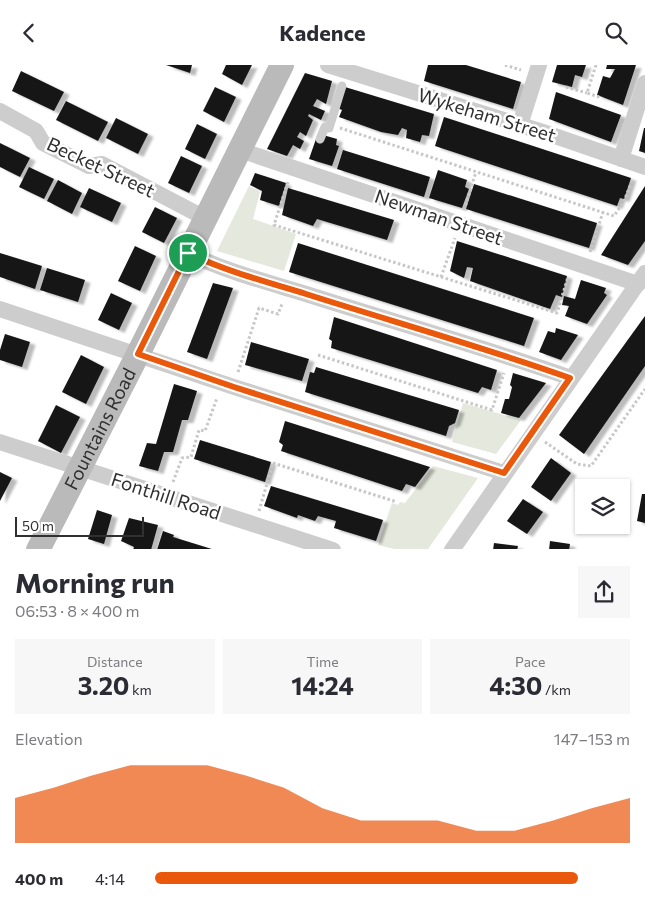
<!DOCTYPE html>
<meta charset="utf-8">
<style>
:root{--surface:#fff;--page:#f7f7f7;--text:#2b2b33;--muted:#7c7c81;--accent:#ea580c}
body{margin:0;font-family:Commissioner,sans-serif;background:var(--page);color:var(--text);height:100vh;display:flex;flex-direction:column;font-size:19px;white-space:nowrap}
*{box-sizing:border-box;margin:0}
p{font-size:16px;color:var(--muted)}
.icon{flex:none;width:28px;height:28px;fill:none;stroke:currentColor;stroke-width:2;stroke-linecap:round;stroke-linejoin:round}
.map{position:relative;height:484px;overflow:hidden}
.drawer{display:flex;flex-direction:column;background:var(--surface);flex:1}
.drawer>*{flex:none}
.buttons{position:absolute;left:575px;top:414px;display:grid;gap:10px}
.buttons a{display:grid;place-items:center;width:55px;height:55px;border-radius:0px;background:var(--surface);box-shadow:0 1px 4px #0004;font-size:25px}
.scale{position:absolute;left:15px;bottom:12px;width:129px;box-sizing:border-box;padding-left:5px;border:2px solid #303030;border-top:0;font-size:14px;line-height:18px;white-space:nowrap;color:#303030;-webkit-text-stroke:4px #fff;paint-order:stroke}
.pin{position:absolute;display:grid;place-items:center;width:42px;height:42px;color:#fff;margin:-21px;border:2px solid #fff;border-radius:50%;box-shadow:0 1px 5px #0007}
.round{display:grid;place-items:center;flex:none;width:52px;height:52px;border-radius:0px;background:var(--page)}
.headline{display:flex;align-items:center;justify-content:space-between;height:85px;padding:0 15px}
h1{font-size:28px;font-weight:700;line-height:38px}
.stats{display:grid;grid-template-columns:repeat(3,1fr);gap:8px;height:85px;padding:5px 15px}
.stats div{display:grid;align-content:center;border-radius:0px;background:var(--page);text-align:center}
.stats b{font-size:25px;font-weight:700}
.stats small{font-size:14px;font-weight:400}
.stats p{font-size:14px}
.chart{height:140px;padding:10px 15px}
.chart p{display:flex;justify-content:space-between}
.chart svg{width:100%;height:90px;margin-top:5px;fill:var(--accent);opacity:.7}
ul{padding:0 15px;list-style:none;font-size:16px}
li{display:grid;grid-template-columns:80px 60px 1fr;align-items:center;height:38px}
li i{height:12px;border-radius:6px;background:var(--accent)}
header{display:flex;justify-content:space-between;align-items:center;height:65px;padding:0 15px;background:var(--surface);font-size:22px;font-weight:700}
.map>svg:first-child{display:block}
.green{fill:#e5e8dc}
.building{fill:#171717;filter:url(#shadow)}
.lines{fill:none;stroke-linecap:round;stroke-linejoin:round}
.path{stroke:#c7c7c7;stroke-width:3;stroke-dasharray:2.5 2.5;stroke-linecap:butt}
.lane{stroke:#cdcdcd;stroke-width:9}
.street{stroke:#cdcdcd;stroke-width:16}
.secondary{stroke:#bababa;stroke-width:24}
.route-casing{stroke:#fff;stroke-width:10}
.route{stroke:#ea580c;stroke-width:6}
.labels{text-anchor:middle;stroke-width:5;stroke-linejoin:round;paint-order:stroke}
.street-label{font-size:19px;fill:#303030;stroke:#fff}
</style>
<header><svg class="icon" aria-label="back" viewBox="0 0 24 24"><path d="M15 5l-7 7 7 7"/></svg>Kadence<svg class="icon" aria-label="search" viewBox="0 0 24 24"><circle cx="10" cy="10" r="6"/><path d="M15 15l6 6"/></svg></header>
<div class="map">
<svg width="645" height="485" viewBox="0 0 645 485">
<defs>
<filter id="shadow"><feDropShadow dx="5.5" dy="3" stdDeviation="1" flood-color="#0004"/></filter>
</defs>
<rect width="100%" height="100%" fill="#fff"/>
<path class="green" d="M 249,121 L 260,127 L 253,154 L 296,169 L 284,206 L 217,186 Z
M 463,338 L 521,355 L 496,389 L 452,377 Z
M 433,401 L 478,413 L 428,484 L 394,484 L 378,480 L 392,438 L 398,440 L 400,437 L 405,438 Z"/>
<path class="building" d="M 166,0 L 192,0 L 190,8 Z
M 226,0 L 252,0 L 242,20 L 222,9 Z
M 428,0 L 466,0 L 521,17 L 513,44 L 424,16 Z
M 557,0 L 586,0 L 582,12 L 575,10 L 572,22 L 552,17 Z
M 607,0 L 636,0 L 623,40 L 597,30 L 603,11 L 610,13 L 615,4 L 606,4 Z
M 21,6 L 64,27 L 54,46 L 12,26 Z
M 305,8 L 332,16 L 326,39 L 317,34 L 313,41 L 325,46 L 321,55 L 309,49 L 308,51 L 313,55 L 306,71 L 300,67 L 297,72 L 304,76 L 300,84 L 293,80 L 287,91 L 267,84 Z
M 215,22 L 236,32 L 224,57 L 203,46 Z
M 345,22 L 434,49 L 429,71 L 422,70 L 420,77 L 406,73 L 407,65 L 402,63 L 398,70 L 381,67 L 339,52 L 342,45 L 337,43 Z
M 556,27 L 621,50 L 611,77 L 549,54 Z
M 66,36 L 108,57 L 98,76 L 56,55 Z
M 444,52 L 631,113 L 624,134 L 620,133 L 617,141 L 435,81 Z
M 116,53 L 148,69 L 138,89 L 106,73 Z
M 197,59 L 217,69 L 205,94 L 185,84 Z
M 644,63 L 645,63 L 645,88 L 639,86 Z
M 323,70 L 337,74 L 336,80 L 339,81 L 332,101 L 309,94 L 316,74 Z
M 0,78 L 30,93 L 20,112 L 0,102 Z
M 343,85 L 430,112 L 424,132 L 337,104 Z
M 181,91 L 202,101 L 189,128 L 168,118 Z
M 29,102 L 54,114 L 44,134 L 19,122 Z
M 438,105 L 467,115 L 465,122 L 469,124 L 462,143 L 429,133 Z
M 255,108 L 286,118 L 279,141 L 260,135 L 262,126 L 250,120 Z
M 58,115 L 82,128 L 72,149 L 47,136 Z
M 474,119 L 597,158 L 589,183 L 466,144 Z
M 645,121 L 645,176 L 628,200 L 601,190 Z
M 89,123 L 121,138 L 112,157 L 80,142 Z
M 288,123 L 394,155 L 387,175 L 317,154 L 313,161 L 282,150 Z
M 155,142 L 177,153 L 164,178 L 142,167 Z
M 457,176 L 567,211 L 562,232 L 556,230 L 550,244 L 470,216 L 473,203 L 467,202 L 464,213 L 450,206 Z
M 298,178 L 534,253 L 524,281 L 289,207 Z
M 135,181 L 156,191 L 140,226 L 118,216 Z
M 0,188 L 42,201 L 35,224 L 0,212 Z
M 47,203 L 85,215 L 78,237 L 40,225 Z
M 581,215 L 606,223 L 604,228 L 607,230 L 587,259 L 565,251 L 569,241 L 562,240 L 564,231 L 575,234 Z
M 213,218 L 233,223 L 207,294 L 187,287 Z
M 111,228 L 132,238 L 119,265 L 98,255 Z
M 645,251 L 645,301 L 584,389 L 559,370 Z
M 334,252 L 497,305 L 491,325 L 482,322 L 478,328 L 331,283 L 332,276 L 329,274 Z
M 556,263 L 578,270 L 561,295 L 539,287 L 548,266 L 555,268 Z
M 5,269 L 30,277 L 22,302 L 0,295 L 0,285 Z
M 251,277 L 309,294 L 302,316 L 245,300 Z
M 81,290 L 104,302 L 86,339 L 62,327 Z
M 316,302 L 459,345 L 455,358 L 449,361 L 446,371 L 305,327 L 310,307 L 314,308 Z
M 513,308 L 546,318 L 519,353 L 501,348 L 505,334 L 509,334 L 512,322 L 510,320 Z
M 174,319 L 197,326 L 188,355 L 182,355 L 173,387 L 164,387 L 158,406 L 139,401 L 147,378 L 156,379 Z
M 56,340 L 80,352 L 61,388 L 38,376 Z
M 285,356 L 430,402 L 415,422 L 406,419 L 402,426 L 281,386 L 283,380 L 279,377 Z
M 200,375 L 271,397 L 265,417 L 194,394 Z
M 551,393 L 571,408 L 551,436 L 531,422 Z
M 0,407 L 12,413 L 0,436 Z
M 271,421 L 383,455 L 376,476 L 334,463 L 336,456 L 318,451 L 315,456 L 298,450 L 297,453 L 264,441 Z
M 642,429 L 645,429 L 645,458 L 637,456 Z
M 523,434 L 543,447 L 527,469 L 507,456 Z
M 97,445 L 112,450 L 104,479 L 88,474 Z
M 129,453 L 158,460 L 151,485 L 133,485 L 134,482 L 121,476 Z
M 163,466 L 174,470 L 173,472 L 215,485 L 157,485 Z
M 550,476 L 570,479 L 569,485 L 549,485 Z
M 494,478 L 518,481 L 517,485 L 493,485 Z"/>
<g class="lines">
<path class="path" d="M 505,0 L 521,5
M 596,0 L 587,28 L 602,33
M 566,22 L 587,28
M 340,63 L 614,151 L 624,136 L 633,114
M 288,117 L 274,160 L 557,248 L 568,212
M 464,145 L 476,107
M 590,187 L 603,147
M 441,212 L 455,173
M 318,290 L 492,345 L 504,308
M 238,307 L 259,243 L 278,249 L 282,239
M 545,377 L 577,399 L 591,401 L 645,324
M 173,417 L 182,393 L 191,392 L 199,365 L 205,366 L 217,333
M 259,446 L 273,398 L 397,437"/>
<path class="lane" d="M 320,74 L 325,62 L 329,63 L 342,21"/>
<path class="street" d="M 328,0 L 546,68 L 645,102
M 0,46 L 36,66 L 43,78 L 89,101 L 102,99 L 205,153
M 520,60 L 539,0
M 240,85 L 638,219
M 621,94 L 645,18
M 188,188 C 225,206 267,217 306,229 C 394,257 483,282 571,313
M 0,244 L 234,322 L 504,408
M 0,377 L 333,485
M 452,485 L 645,208"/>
<path class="secondary" id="s1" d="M 38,485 L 138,289 L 282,0"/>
</g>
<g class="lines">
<g class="route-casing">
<path id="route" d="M 188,188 C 225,206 267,217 306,229 C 394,257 483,282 570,313 L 504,408 L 234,322 L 138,289 Z"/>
</g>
<use href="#route" class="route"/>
</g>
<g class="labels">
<g class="street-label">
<text transform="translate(487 50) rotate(17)" y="7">Wykeham Street</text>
<text transform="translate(101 102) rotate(25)" y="7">Becket Street</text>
<text transform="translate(439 152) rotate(19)" y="7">Newman Street</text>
<text dy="7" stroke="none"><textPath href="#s1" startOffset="136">Fountains Road</textPath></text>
<text transform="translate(166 431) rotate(18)" y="7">Fonthill Road</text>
</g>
</g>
</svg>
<div class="buttons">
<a><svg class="icon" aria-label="layers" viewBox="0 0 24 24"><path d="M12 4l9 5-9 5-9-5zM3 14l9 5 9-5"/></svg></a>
</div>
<div class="scale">50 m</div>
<div class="pin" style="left:188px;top:188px;background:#1e9e55"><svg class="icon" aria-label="arrive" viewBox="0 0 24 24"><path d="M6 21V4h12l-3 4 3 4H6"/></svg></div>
</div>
<section class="drawer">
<div class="headline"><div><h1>Morning run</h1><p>06:53 · 8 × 400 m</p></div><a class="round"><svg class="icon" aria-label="share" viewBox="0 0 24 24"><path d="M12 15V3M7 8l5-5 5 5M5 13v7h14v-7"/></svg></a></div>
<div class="stats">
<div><p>Distance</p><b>3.20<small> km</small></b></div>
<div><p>Time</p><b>14:24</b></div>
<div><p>Pace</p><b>4:30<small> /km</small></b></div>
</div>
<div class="chart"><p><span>Elevation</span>147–153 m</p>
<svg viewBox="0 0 160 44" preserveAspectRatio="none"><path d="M0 44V22L10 17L20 11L30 6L40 6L50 6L60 11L70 17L80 27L90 33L100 33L110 33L120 38L130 38L140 33L150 27L160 22V44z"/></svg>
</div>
<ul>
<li><b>400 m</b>4:14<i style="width:89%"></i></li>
</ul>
</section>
